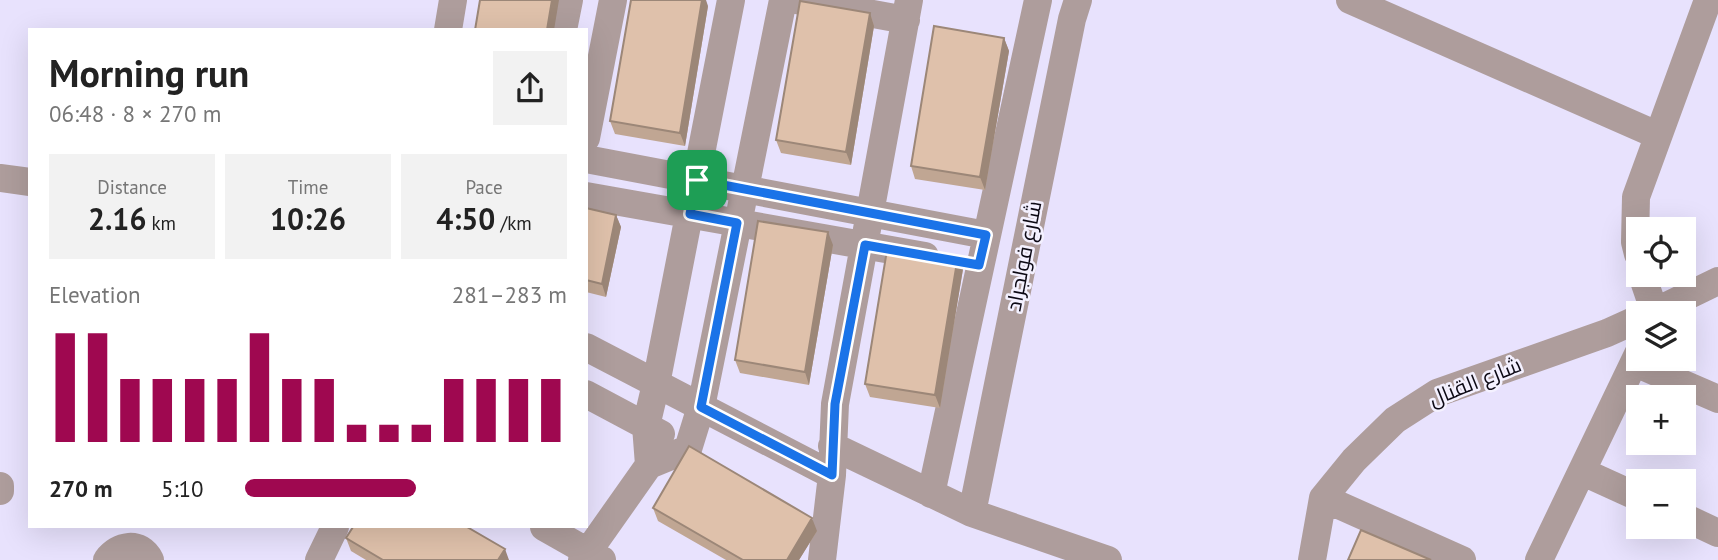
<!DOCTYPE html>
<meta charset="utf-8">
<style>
:root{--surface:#fff;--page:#f2f2f2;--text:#222;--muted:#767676;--accent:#9f0850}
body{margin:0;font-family:"PT Sans",Cairo,sans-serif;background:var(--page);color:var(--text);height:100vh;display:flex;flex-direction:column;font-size:26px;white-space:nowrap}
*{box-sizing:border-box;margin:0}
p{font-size:23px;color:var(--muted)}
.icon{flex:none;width:38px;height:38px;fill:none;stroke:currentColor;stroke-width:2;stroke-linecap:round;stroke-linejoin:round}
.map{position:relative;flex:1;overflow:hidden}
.sheet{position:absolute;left:28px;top:28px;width:560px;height:500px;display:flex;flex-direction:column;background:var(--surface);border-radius:0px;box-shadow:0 7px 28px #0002}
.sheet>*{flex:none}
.controls{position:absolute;left:1626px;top:217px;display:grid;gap:14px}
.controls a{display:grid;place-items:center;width:70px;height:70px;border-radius:0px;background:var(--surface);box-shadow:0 7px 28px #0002;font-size:35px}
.pin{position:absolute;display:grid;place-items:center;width:60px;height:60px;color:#fff;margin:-30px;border-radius:14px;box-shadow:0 4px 10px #0006}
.round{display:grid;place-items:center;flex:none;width:74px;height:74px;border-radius:0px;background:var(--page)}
.headline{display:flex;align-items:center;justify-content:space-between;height:119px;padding:0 21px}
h1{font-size:38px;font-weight:700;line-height:52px}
.metrics{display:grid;grid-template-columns:repeat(3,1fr);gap:10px;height:119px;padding:7px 21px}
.metrics div{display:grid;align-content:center;border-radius:0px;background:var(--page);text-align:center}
.metrics b{font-size:30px;font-weight:700}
.metrics small{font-size:19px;font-weight:400}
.metrics p{font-size:19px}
.chart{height:196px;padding:14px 21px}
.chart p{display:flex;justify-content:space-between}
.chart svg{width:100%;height:126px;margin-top:7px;stroke:var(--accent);stroke-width:6}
ul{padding:0 21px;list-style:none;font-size:23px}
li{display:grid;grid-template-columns:112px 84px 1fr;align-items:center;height:52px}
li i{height:18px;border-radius:9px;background:var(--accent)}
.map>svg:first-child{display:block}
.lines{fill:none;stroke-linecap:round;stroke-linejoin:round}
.minor{stroke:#ae9d9c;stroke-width:28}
.wall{fill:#c0a693}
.shaded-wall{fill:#9c8778}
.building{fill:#dfc1ab;stroke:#9c8778;stroke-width:2}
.route-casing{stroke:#fff;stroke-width:14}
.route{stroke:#1a73e8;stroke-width:9}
.labels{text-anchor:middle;stroke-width:5;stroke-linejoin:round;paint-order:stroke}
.street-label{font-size:21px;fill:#0c0914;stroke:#f4f1ff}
</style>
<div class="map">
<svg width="1718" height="560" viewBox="0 0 1718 560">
<rect width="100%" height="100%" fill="#e8e2fd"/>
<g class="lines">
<path class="minor" d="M 796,0 L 906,20
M 1350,0 L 1657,135
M 448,30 L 453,0
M 563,30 L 569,0
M 586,138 L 613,0
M 586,159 L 986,235
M 0,178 L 30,182
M 586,196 L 925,256
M 1638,254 L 1635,242 L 1636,197 L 1708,0
M 1642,275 L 1655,313
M 1652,313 L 1718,281
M 586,347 L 832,475
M 1635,363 L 1718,399
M 586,394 L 661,434
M 832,446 L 972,513 L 1108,560
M 649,465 L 646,426 L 656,384 L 731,0
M 1583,472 L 1638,497
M 0,486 L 0,491
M 931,494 L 1038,0
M 1323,498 L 1462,560
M 972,513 L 1072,19 L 1078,0
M 1684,517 L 1718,533
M 544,527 L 602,560
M 107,560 C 118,545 140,540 150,560
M 319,560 L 335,527
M 582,560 L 649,465 L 688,449 L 701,407 L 783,0
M 822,560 L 832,475 L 835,404 L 909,0
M 1312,560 L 1323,498 L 1354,460 L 1395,420 L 1437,393 L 1607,333 L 1638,319
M 1539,560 L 1638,354"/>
</g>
<path class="wall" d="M 708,6 L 685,146 L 615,134 L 610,121 Z
M 870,13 L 874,26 L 851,165 L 781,153 L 776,140 Z
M 1004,38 L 1009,51 L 985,190 L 915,179 L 911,166 Z
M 586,208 L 616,215 L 621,227 L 606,297 L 586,292 Z
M 833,245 L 809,385 L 740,373 L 735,360 Z
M 958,256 L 963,269 L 940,408 L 870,397 L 865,384 Z
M 653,508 L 817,531 L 799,560 L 726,560 L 658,521 Z
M 346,538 L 509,560 L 366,560 L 351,551 Z"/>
<path class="shaded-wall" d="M 552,0 L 559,0 L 554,30 L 547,30 Z
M 702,0 L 706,0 L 708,6 L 685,146 L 680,133 Z
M 870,13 L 874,26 L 851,165 L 846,152 Z
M 1004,38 L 1009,51 L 985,190 L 980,177 Z
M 616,215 L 621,227 L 606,297 L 602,284 Z
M 828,232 L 833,245 L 809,385 L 805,372 Z
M 958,256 L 963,269 L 940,408 L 935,395 Z
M 812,518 L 817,531 L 799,560 L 787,560 Z
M 505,549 L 509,560 L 498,560 Z"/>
<path class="building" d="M 480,0 L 552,0 L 547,30 L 475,30 Z
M 631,0 L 702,0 L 680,133 L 610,121 Z
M 800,1 L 870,13 L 846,152 L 776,140 Z
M 934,26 L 1004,38 L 980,177 L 911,166 Z
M 586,208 L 616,215 L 602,284 L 586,280 Z
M 758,221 L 828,232 L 805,372 L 735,360 Z
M 888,244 L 958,256 L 935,395 L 865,384 Z
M 689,446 L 812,518 L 787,560 L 743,560 L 653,508 Z
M 353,527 L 467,527 L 505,549 L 498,560 L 383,560 L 346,538 Z
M 1361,530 L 1431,560 L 1348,560 Z"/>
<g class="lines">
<g class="route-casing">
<path id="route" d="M 697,180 L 986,235 L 979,265 L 865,245 L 835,404 L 832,475 L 701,407 L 737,223 L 690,214 Z"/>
</g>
<use href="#route" class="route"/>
</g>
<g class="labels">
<g class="street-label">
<text transform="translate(1024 256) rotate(-79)" y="7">شارع فولجراد</text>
<text transform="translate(1475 382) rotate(-22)" y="7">شارع القنال</text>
</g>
</g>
</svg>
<div class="controls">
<a><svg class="icon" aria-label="locate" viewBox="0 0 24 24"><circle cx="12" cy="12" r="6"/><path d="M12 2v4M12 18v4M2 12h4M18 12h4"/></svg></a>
<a><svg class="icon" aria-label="layers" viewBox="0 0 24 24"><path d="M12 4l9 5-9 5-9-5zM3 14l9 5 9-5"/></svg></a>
<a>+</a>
<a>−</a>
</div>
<div class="pin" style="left:697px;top:180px;background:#1e9e55"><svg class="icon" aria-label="arrive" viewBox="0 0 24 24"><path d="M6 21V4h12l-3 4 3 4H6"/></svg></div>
<section class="sheet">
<div class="headline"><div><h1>Morning run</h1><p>06:48 · 8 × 270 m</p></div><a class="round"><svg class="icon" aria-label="share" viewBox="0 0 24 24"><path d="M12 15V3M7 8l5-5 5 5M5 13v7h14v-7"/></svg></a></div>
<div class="metrics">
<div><p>Distance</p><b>2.16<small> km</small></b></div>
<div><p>Time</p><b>10:26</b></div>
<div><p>Pace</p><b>4:50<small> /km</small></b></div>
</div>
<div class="chart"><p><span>Elevation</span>281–283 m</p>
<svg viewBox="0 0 160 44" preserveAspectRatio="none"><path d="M5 44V6M15 44V6M25 44V22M35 44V22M45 44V22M55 44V22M65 44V6M75 44V22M85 44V22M95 44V38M105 44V38M115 44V38M125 44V22M135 44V22M145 44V22M155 44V22"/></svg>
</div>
<ul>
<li><b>270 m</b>5:10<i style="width:53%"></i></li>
</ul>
</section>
</div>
